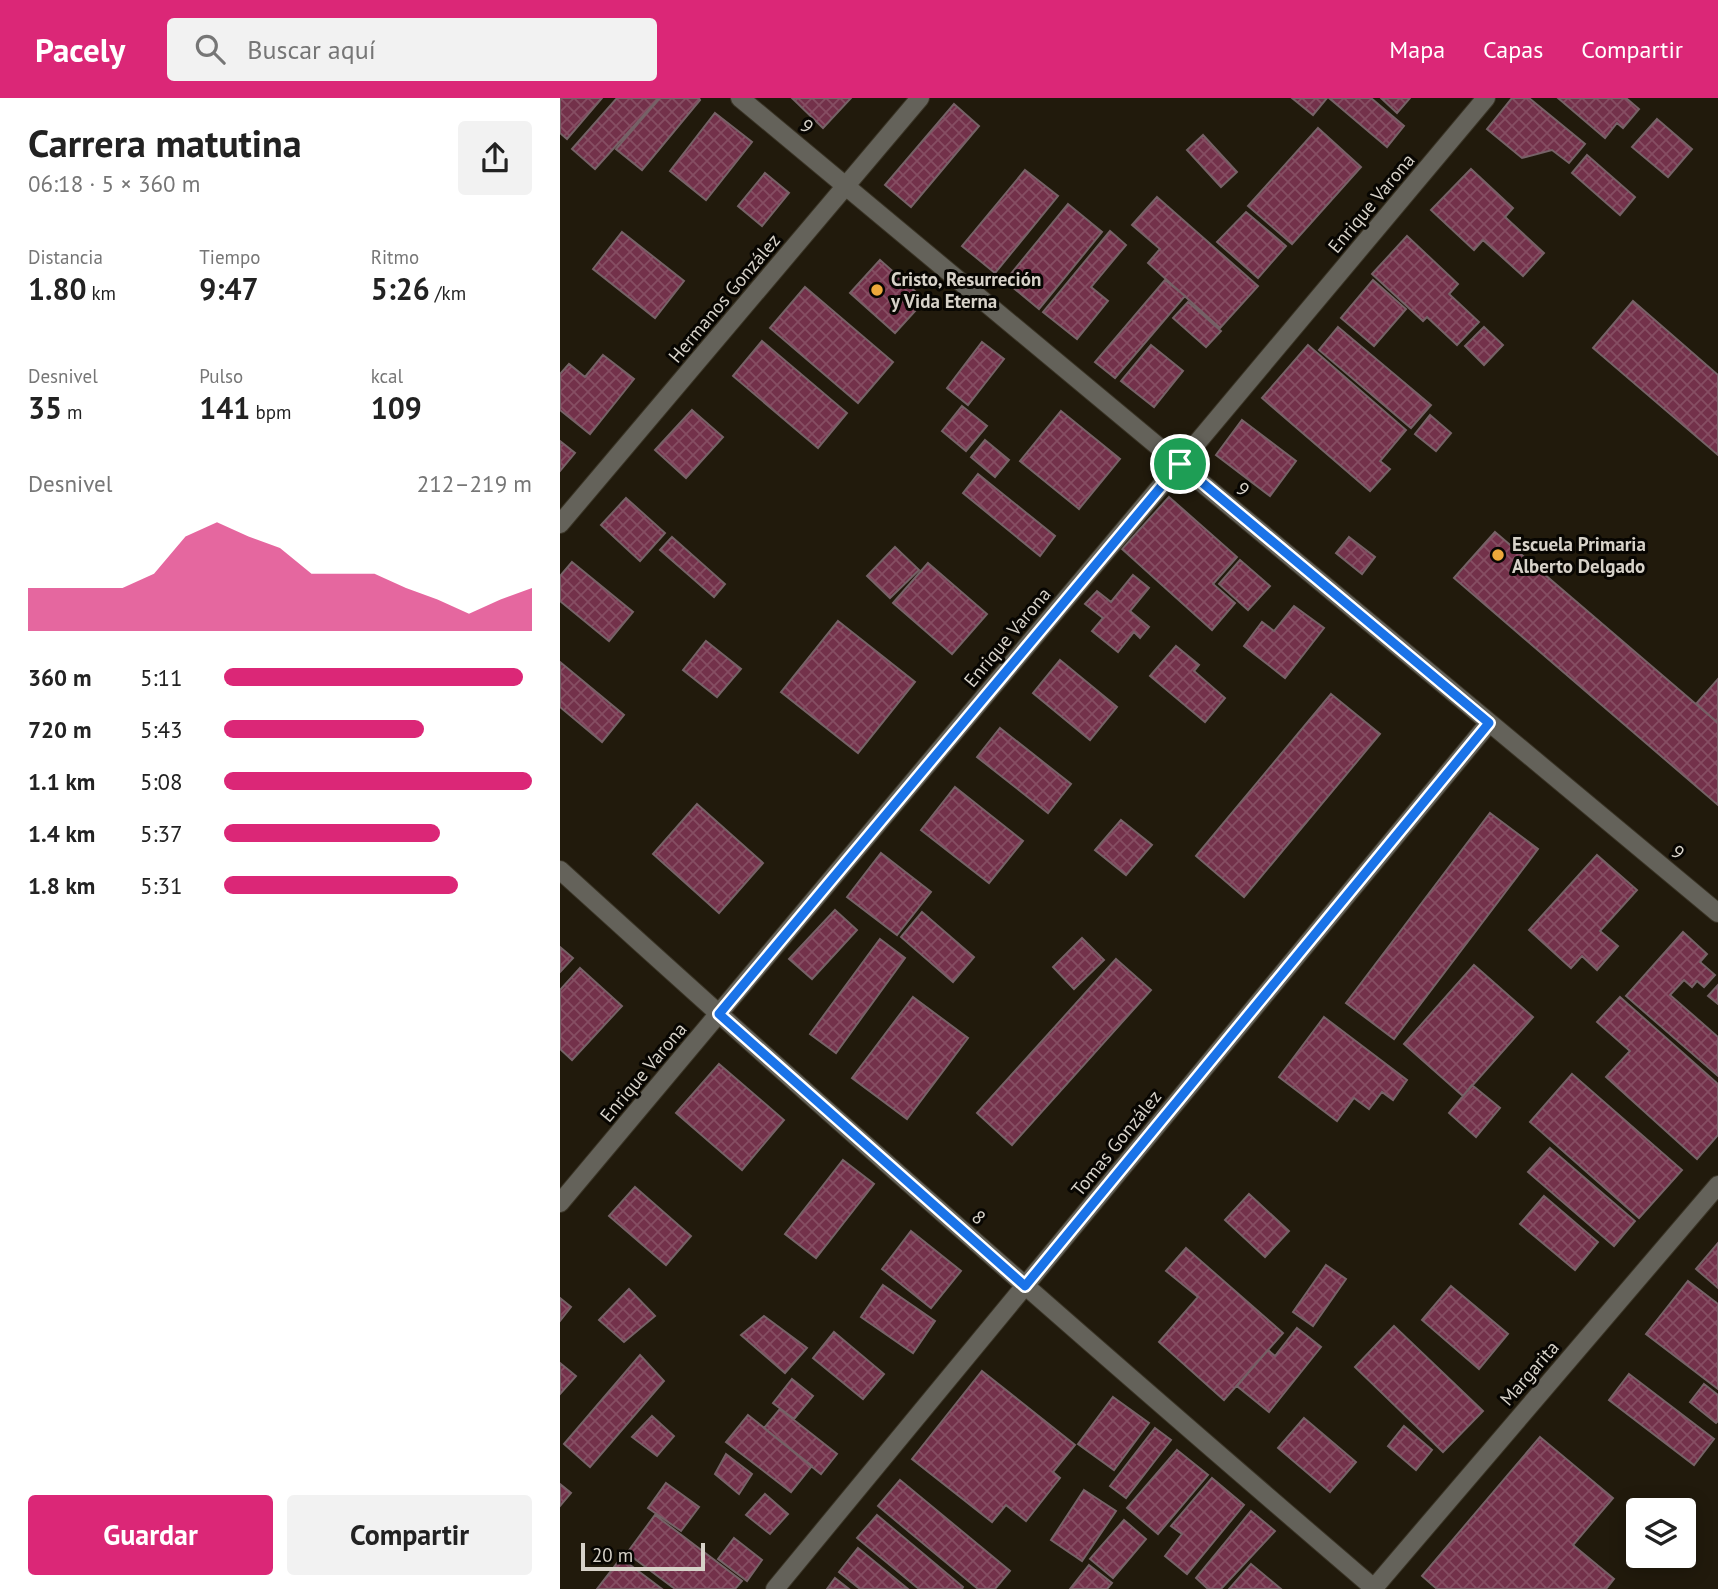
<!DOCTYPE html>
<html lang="es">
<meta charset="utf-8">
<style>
:root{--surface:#fff;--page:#f2f2f2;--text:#222;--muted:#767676;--accent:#db2777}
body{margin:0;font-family:"PT Sans",sans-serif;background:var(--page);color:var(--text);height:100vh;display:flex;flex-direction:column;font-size:26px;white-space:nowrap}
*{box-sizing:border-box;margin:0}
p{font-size:23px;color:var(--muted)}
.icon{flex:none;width:38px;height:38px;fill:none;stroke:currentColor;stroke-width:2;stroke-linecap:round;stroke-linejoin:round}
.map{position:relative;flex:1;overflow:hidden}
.drawer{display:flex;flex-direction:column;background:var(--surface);width:560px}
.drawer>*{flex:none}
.fabs{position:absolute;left:1066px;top:1400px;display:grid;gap:14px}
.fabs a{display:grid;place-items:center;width:70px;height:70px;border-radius:7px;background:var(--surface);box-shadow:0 4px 18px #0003;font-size:35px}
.scale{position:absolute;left:21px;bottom:18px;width:124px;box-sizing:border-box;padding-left:7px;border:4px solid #d7d2c9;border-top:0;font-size:19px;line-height:24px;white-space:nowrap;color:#d7d2c9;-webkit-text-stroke:5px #080602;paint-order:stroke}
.pin{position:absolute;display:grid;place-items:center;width:60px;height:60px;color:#fff;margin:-30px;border:4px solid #fff;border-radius:50%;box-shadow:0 2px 7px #0007}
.round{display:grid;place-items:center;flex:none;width:74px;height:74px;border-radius:7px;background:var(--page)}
.headline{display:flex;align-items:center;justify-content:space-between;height:119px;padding:0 28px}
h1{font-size:38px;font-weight:800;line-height:52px}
.figures{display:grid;grid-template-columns:repeat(3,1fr);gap:10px;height:119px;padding:7px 28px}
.figures div{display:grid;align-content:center}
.figures b{font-size:30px;font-weight:800}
.figures small{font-size:19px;font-weight:400}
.figures p{font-size:19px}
.chart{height:196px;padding:14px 28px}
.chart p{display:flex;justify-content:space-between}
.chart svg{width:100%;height:126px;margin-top:7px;fill:var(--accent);opacity:.7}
.button{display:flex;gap:14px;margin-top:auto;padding:14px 28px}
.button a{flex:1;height:80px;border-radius:7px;background:var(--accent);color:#fff;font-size:28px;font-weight:800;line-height:80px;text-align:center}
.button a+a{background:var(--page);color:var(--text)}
ul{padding:0 28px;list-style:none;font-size:23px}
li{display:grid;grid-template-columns:112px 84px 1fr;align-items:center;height:52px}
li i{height:18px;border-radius:9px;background:var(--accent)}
header{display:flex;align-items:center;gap:42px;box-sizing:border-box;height:98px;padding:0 35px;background:var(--accent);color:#fff}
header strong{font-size:33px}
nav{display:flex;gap:38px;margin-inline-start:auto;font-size:24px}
.search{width:490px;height:63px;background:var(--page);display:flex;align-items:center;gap:18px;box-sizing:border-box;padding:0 24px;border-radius:7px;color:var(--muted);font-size:26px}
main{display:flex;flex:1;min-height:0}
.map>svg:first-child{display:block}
.building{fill:url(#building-cross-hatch);stroke:#766267;stroke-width:2}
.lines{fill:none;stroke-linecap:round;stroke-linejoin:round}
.minor-casing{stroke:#3a3426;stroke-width:20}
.minor{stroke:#64625a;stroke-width:18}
.route-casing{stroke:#fff;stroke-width:14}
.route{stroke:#1a73e8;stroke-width:9}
.poi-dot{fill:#eda83b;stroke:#080602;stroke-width:2.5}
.labels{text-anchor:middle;stroke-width:6;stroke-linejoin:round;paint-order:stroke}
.street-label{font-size:19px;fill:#d7d2c9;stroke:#080602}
.poi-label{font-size:19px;font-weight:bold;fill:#d7d2c9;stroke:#080602;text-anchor:start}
</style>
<header>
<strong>Pacely</strong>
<div class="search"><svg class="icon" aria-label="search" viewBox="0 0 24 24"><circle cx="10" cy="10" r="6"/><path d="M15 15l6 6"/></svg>Buscar aquí</div>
<nav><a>Mapa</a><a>Capas</a><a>Compartir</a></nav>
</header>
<main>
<section class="drawer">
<div class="headline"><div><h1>Carrera matutina</h1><p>06:18 · 5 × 360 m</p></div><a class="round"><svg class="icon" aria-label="share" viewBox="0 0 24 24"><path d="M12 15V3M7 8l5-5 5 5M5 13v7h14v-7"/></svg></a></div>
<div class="figures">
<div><p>Distancia</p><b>1.80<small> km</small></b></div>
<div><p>Tiempo</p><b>9:47</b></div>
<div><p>Ritmo</p><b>5:26<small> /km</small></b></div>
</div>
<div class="figures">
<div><p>Desnivel</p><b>35<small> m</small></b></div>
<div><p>Pulso</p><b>141<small> bpm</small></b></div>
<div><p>kcal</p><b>109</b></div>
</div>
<div class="chart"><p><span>Desnivel</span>212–219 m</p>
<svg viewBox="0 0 160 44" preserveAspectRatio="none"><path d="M0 44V29L10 29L20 29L30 29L40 24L50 11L60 6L70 11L80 15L90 24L100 24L110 24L120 29L130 33L140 38L150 33L160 29V44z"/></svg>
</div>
<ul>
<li><b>360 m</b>5:11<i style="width:97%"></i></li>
<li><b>720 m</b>5:43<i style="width:65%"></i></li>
<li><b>1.1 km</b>5:08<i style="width:100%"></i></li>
<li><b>1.4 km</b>5:37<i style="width:70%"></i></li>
<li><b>1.8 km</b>5:31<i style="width:76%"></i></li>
</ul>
<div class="button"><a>Guardar</a><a>Compartir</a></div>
</section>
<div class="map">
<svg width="1158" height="1491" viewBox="0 0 1158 1491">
<defs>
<pattern id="building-cross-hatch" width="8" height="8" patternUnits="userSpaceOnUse" patternTransform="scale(1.75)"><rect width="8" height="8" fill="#73314a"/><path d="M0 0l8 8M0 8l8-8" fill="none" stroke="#864e63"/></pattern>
</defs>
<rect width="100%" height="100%" fill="#211a0c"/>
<path class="building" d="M 0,0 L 42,0 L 7,41 L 0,35 Z
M 57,0 L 99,0 L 35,71 L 12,51 Z
M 100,0 L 139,0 L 140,2 L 82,72 L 56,51 Z
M 232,0 L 291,0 L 263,30 Z
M 732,0 L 767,0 L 753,17 Z
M 769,0 L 811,0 L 844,28 L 827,49 Z
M 821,0 L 850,0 L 837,15 Z
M 952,0 L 969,0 L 1025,46 L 1009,65 L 992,52 L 962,60 L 927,31 Z
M 998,0 L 1066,0 L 1079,11 L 1063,30 L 1057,25 L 1045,40 Z
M 394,6 L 419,28 L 351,109 L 325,87 Z
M 155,15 L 192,44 L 146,102 L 110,73 Z
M 1097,21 L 1132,51 L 1108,79 L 1072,49 Z
M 758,30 L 801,69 L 732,146 L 688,108 Z
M 643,37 L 677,74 L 661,89 L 627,52 Z
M 1027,57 L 1075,99 L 1060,117 L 1012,75 Z
M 911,71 L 953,110 L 945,119 L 984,155 L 963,178 L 923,142 L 914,152 L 871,112 Z
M 465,72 L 498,98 L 435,175 L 402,148 Z
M 205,75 L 229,95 L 202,128 L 178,108 Z
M 597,99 L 698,188 L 660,230 L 588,165 L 600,151 L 572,127 Z
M 508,106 L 542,134 L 479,211 L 445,183 Z
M 686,114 L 726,148 L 698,180 L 657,144 Z
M 550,133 L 566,147 L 531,189 L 548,203 L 517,241 L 483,214 Z
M 62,134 L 124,183 L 95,220 L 33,171 Z
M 847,138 L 898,186 L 889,196 L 919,224 L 897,247 L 867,219 L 863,223 L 812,176 Z
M 320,162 L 365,202 L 335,235 L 290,195 Z
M 605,182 L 625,198 L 555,280 L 535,264 Z
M 813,182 L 846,211 L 814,248 L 781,220 Z
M 245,189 L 333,264 L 298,305 L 210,230 Z
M 1073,203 L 1158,277 L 1158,357 L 1033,250 Z
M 628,204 L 661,233 L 646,249 L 613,220 Z
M 778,229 L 871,307 L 851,330 L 759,252 Z
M 924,229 L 943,247 L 924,267 L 905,248 Z
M 202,243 L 287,315 L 258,350 L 173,278 Z
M 422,244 L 444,261 L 408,307 L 387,290 Z
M 591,247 L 623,273 L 594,309 L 561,283 Z
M 748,247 L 846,332 L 820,363 L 830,371 L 810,393 L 702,300 Z
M 43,257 L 74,281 L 30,336 L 0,312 L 0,276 L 9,266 L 25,279 Z
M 402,308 L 427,328 L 406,353 L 382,333 Z
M 132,312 L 163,339 L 126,380 L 95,352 Z
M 501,313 L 560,361 L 519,411 L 460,363 Z
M 870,317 L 891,335 L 876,353 L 855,336 Z
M 682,322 L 736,363 L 710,398 L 656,357 Z
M 425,342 L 449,362 L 435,379 L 411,359 Z
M 0,343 L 15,355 L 0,373 Z
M 418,376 L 495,438 L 480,458 L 403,395 Z
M 609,399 L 677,459 L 653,486 L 675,505 L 652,532 L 562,451 Z
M 66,400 L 105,435 L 80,463 L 41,427 Z
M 935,434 L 1158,625 L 1158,707 L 894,480 Z
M 112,439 L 165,486 L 154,499 L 100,452 Z
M 789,439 L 815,459 L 802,476 L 776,455 Z
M 335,449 L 359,472 L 330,500 L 307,478 Z
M 680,462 L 710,488 L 688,512 L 659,486 Z
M 12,464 L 73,514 L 49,543 L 0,503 L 0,478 Z
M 368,465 L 427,516 L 392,556 L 333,505 Z
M 573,477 L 589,490 L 570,513 L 589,529 L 580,540 L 574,534 L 558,554 L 532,533 L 543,520 L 525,506 L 537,493 L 551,504 Z
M 734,508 L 764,530 L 725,580 L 684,548 L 702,524 L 714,533 Z
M 278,523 L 355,584 L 298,655 L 221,594 Z
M 146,543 L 181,571 L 157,599 L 123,572 Z
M 616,548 L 639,567 L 634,573 L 665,600 L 645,624 L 590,578 Z
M 500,562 L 557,609 L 530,642 L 473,595 Z
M 0,564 L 64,617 L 42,644 L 0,609 Z
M 1158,581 L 1158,623 L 1157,624 L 1136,606 Z
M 771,596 L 820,636 L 684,799 L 636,758 Z
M 440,630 L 511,686 L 488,715 L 417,659 Z
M 395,689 L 463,743 L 429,785 L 361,732 Z
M 137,706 L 203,765 L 159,815 L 93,756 Z
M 930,715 L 978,751 L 834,941 L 786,905 Z
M 561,722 L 592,747 L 566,777 L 535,752 Z
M 321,755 L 371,794 L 337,837 L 287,799 Z
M 1037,757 L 1077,792 L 1040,833 L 1058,848 L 1037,872 L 1022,858 L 1011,870 L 969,832 Z
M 275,812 L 297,832 L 252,881 L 229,861 Z
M 362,814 L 414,859 L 393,884 L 341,839 Z
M 1123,834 L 1147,856 L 1140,864 L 1155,877 L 1144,889 L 1137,883 L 1132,889 L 1124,882 L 1110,897 L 1158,939 L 1158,978 L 1066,898 Z
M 522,840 L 544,862 L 514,891 L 493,869 Z
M 320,841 L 345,860 L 276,955 L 250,936 Z
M 0,849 L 13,860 L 0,874 Z
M 556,861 L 591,892 L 452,1047 L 417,1015 Z
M 914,867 L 973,919 L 903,998 L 844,946 Z
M 20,870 L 62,908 L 12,962 L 0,951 L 0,892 Z
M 1158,887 L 1158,906 L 1148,898 Z
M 353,899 L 408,940 L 347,1021 L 292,980 Z
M 1060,899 L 1158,986 L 1158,1037 L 1137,1061 L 1046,979 L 1070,953 L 1037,924 Z
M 764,919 L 847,982 L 833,1002 L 822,994 L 809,1011 L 794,1000 L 777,1023 L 719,979 Z
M 159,966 L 224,1022 L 182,1072 L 116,1015 Z
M 1012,976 L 1122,1072 L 1079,1120 L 970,1024 Z
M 912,987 L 940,1010 L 916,1039 L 889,1015 Z
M 990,1050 L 1075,1123 L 1054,1148 L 968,1074 Z
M 283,1062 L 314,1086 L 256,1160 L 225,1136 Z
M 75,1089 L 131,1138 L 106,1167 L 49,1118 Z
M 689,1096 L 729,1133 L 705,1159 L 665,1122 Z
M 984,1098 L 1038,1144 L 1015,1172 L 960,1126 Z
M 351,1133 L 401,1173 L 371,1210 L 322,1171 Z
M 1158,1145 L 1158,1190 L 1136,1171 Z
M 626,1150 L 723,1235 L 664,1302 L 599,1244 L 638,1199 L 606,1173 Z
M 766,1167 L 786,1181 L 753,1228 L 733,1214 Z
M 1128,1183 L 1158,1206 L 1158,1291 L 1086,1236 Z
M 323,1187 L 375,1223 L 353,1255 L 301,1219 Z
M 891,1188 L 948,1236 L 919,1271 L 862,1222 Z
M 69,1191 L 95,1218 L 64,1244 L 39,1222 Z
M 0,1200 L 11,1209 L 0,1223 Z
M 204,1218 L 247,1250 L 225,1275 L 181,1237 Z
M 834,1228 L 923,1313 L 883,1354 L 795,1269 Z
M 737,1230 L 761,1249 L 709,1314 L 677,1288 L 708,1252 L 715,1258 Z
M 274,1234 L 324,1276 L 303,1301 L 253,1260 Z
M 80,1257 L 104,1283 L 30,1369 L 4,1346 Z
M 0,1265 L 16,1278 L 0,1296 Z
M 422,1273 L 515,1347 L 493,1374 L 500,1380 L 466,1423 L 446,1407 L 432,1424 L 352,1361 Z
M 1069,1276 L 1154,1341 L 1134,1367 L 1049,1302 Z
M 232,1281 L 253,1298 L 234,1321 L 213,1305 Z
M 1144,1286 L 1158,1297 L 1158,1323 L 1156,1325 L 1130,1304 Z
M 553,1299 L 589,1325 L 554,1372 L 518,1346 Z
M 220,1311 L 277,1356 L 261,1376 L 204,1330 Z
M 188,1317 L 252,1368 L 231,1394 L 166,1344 Z
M 92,1318 L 114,1338 L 97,1358 L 72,1339 Z
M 744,1320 L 796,1364 L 770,1394 L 718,1350 Z
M 844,1328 L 872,1352 L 856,1372 L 828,1348 Z
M 595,1330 L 611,1342 L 566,1400 L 550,1388 Z
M 980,1339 L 1053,1400 L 1013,1447 L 1054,1481 L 1046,1491 L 877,1491 L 862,1478 Z
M 617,1352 L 648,1377 L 598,1436 L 567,1410 Z
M 166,1356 L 192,1376 L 179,1396 L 155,1376 Z
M 652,1380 L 684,1407 L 627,1476 L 605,1458 L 622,1436 L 611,1428 Z
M 340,1382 L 450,1473 L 435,1491 L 418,1491 L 318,1408 Z
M 106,1385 L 139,1409 L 121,1433 L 88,1410 Z
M 0,1386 L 11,1395 L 0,1408 Z
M 524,1392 L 556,1413 L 522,1463 L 491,1442 Z
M 205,1396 L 228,1416 L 210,1436 L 186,1417 Z
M 691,1413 L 715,1433 L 661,1491 L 648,1491 L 636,1480 Z
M 95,1417 L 182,1483 L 175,1491 L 115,1491 L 67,1455 Z
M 317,1417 L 403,1489 L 402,1491 L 359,1491 L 297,1440 Z
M 564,1422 L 586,1441 L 553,1480 L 530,1461 Z
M 174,1440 L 202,1462 L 187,1483 L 158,1461 Z
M 298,1450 L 348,1491 L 300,1491 L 279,1474 Z
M 61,1460 L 102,1491 L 37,1491 Z
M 691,1466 L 721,1491 L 669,1491 Z
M 529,1467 L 552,1485 L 547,1491 L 510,1491 Z
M 275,1480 L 289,1491 L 267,1491 Z"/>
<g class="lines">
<g class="minor-casing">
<path id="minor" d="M 180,0 L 1158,815
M 0,426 L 360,0
M 0,772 C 268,1016 540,1255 815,1491
M 0,1105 L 926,0
M 215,1491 L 929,625
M 813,1491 L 1158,1087"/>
</g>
<use href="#minor" class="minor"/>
</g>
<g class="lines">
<g class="route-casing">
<path id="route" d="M 620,366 L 929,625 L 465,1188 L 159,916 Z"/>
</g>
<use href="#route" class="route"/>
</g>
<g class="poi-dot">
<circle cx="317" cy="192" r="7"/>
<circle cx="938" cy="457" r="7"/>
</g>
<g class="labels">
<g class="street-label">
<text transform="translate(247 28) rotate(40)" y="7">9</text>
<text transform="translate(811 105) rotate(-50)" y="7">Enrique Varona</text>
<text transform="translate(164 200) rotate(-50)" y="7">Hermanos González</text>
<text transform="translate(683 391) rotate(40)" y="7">9</text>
<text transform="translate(447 539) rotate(-50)" y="7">Enrique Varona</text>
<text transform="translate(1118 754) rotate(40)" y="7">9</text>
<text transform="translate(83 974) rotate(-50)" y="7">Enrique Varona</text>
<text transform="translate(556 1045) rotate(-51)" y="7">Tomas González</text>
<text transform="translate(419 1119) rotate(42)" y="7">8</text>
<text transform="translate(969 1275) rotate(-49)" y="7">Margarita</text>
</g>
<g class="poi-label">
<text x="331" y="188">Cristo, Resurreción<tspan x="331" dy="22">y Vida Eterna</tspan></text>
<text x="952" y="453">Escuela Primaria<tspan x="952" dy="22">Alberto Delgado</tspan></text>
</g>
</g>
</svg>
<div class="fabs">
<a><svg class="icon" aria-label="layers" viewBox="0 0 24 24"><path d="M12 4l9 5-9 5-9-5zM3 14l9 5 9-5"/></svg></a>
</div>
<div class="scale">20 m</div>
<div class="pin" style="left:620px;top:366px;background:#1e9e55"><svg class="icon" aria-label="arrive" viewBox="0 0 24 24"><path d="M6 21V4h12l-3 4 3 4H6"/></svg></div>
</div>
</main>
